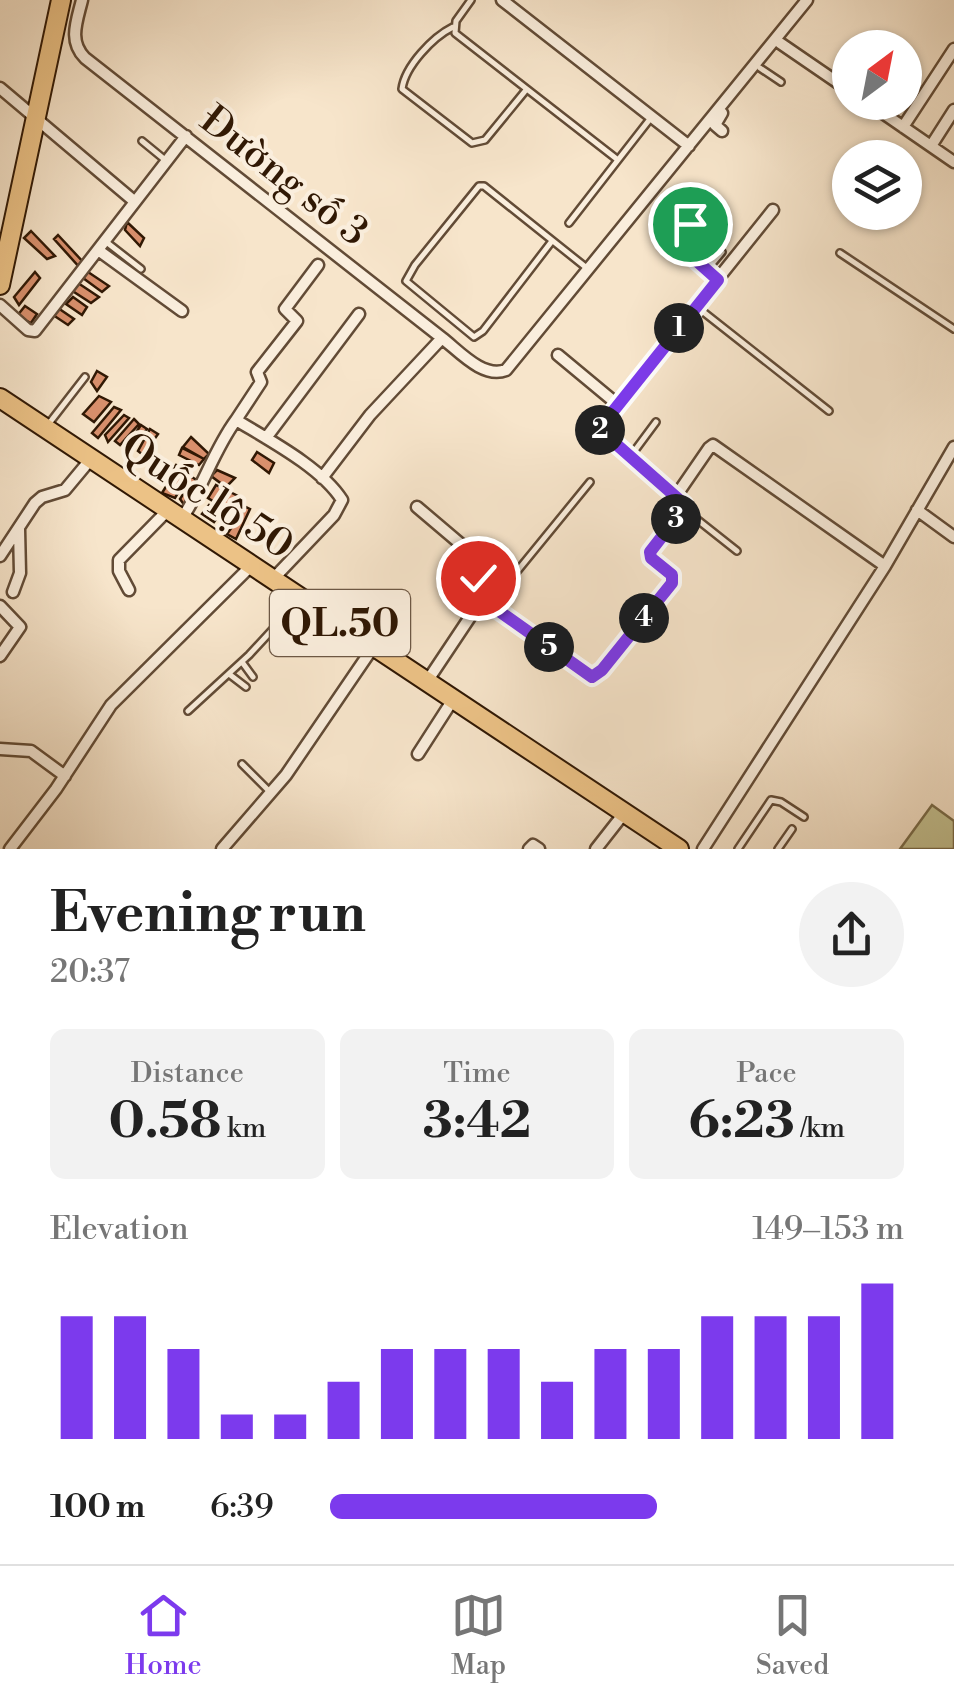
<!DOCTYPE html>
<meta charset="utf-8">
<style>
:root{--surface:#fff;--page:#f2f2f2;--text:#222;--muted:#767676;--line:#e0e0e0;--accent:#7c3aed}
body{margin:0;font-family:"Libre Bodoni",serif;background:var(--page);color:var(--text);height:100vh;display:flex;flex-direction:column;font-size:38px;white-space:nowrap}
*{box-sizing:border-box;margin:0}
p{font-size:32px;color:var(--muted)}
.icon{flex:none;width:55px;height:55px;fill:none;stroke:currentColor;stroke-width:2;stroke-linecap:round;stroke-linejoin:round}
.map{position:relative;height:849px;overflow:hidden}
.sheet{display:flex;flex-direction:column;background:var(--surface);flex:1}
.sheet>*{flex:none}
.needle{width:65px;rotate:32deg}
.buttons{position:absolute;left:832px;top:30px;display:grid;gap:20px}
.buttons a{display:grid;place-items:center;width:90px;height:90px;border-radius:50%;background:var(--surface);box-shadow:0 2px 8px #0004;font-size:50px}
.pin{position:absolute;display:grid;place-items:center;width:85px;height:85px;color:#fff;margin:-42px;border:5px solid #fff;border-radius:50%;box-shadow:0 2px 10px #0007}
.km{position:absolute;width:50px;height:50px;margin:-25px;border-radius:50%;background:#222;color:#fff;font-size:28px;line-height:50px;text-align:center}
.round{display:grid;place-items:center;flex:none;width:105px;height:105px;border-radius:52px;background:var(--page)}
.overview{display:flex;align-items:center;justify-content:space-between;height:170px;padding:0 50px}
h1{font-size:55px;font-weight:700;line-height:75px}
.metrics{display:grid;grid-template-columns:repeat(3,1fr);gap:15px;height:170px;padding:10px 50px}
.metrics div{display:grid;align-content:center;border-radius:15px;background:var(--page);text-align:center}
.metrics b{font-size:50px;font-weight:700}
.metrics small{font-size:28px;font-weight:400}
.metrics p{font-size:28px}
.chart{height:280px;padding:20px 50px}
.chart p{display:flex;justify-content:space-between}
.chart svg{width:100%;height:180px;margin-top:10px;stroke:var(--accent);stroke-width:6}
ul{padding:0 50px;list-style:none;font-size:32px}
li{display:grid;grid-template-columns:160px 120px 1fr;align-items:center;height:75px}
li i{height:25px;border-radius:12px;background:var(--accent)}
.menu{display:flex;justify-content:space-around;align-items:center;height:140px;border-top:2px solid var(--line);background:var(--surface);font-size:28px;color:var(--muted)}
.menu a{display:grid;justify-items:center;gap:5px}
.menu .on{color:var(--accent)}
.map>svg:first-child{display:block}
.green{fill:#c4c292;stroke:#7a6d4b;stroke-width:2.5}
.building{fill:#d88f6c;stroke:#301804;stroke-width:2.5}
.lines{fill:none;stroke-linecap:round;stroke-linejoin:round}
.service-casing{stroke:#624b36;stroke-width:10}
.minor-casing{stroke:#624b36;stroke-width:15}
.trunk-casing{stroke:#301804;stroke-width:22}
.service{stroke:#faeedd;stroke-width:5}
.minor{stroke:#faeedd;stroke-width:10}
.trunk{stroke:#ecc286;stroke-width:18}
.route-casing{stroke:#fff;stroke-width:20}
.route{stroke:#7c3aed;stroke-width:12}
.labels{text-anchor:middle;stroke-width:8;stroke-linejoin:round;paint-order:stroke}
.shield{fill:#faeedd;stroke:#6d5845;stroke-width:2.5}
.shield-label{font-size:38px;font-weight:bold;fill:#301804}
.street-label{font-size:40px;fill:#301804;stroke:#faeedd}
</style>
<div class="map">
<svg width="954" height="849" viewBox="0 0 954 849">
<rect width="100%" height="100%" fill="#f7e5cb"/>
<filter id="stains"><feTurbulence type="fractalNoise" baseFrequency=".002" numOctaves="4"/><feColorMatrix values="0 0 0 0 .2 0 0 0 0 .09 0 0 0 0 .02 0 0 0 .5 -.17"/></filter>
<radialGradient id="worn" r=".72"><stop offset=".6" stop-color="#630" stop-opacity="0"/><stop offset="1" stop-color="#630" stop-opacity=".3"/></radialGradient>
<path class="green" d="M 932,805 L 954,821 L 954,849 L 900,849 Z"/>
<path class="building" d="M 127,222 L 144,238 L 140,246 L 125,230 Z
M 31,231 L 55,256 L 47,259 L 24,238 Z
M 58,235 L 85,264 L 81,269 L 54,239 Z
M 35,272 L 40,278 L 19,305 L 14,297 Z
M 88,272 L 109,286 L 102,292 L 83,278 Z
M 75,281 L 99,297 L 91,303 L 71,290 Z
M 73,297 L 87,307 L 82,315 L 66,304 Z
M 25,306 L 37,314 L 31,323 L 17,316 Z
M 58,308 L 74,319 L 68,325 L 53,315 Z
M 97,371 L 107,377 L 97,391 L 91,382 Z
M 99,396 L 111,402 L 94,422 L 83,414 Z
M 114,407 L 121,410 L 98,438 L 92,433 Z
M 124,415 L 129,418 L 108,442 L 105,435 Z
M 134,419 L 139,424 L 120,445 L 115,441 Z
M 141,425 L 147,429 L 130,450 L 126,447 Z
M 150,429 L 158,434 L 143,455 L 138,451 Z
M 191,437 L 209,454 L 204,459 L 183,447 Z
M 182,448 L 204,459 L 199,465 L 179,455 Z
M 257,452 L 274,463 L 269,473 L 252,460 Z
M 176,465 L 188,476 L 175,498 L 162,493 L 172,477 L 169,474 Z
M 217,470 L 235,478 L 226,487 L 211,476 Z
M 190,476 L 200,482 L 185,506 L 180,499 L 186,490 L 183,486 Z
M 216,485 L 238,496 L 224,508 L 208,498 Z
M 209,505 L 222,511 L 214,522 L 202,514 Z
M 246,507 L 250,509 L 236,539 L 227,534 Z"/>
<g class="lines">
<g class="service-casing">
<path id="service" d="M 471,0 L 456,21 L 455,33 L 618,160 L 569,223
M 453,27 C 433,37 405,66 402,89 L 472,143 L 485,140 L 526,90
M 760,68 L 781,82
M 142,141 L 164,159
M 618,160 L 650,119
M 700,199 L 690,220 L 689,250 L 715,278
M 105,241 L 141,269
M 552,241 L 483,331 L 474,337 L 406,281 L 415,265 L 479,186 L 484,186 L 588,269
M 840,253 L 954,329
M 706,271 L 722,252
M 697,307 L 829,411
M 47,426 L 85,377
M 630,457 L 656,422
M 684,509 L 737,551
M 492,602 L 590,482
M 324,652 L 317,638 L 328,619
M 242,662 L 253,677
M 229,674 L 246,687
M 188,711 L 249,655 L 297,603
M 242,764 L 269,791
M 738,849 L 771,800 L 781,802 L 804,817
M 778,849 L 792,829"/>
</g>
<g class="minor-casing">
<path id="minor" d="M 82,0 C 77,21 68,41 85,58 L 442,338 C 459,351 483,379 506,370 L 807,0
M 502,0 L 689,146
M 780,43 L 850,91
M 0,88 L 134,201
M 867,102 L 954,162
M 722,113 L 715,125 L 722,131
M 903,127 L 954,49
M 931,146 L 954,110
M 98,250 L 182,311
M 0,305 L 28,330 L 35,331 L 186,136
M 558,355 L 617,404
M 236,420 L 261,382 L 257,372 L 297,321 L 285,309 L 318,265
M 266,438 L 359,314
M 322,478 L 370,415 L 442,338
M 676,496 L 709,448 L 713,445 L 885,566
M 417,507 L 483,563 L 476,594 L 588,675 L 596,675 L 673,583 L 672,575 L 651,559 L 649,552 L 684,509 L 681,501 L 601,433 L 600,426 L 773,210
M 917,510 L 954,537
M 181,520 C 203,488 213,451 236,420 C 269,440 322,468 342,500 L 334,515 L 274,578
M 0,556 L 35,503 L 42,497 L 65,490 L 90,460
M 129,590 L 119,571 L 119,560 L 168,510
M 13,592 L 20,573 L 19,529
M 0,606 L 20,627 L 0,656
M 428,680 L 482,599
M 0,749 L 31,751 L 65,776
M 418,754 L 454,698
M 10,849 L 56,789 L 111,705 L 252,565
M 222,849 L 286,775 L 374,646
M 529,849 L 533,845 L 539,849
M 596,849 L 625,812
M 703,849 L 885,566 L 954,447"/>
</g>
<g class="trunk-casing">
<path id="trunk" d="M 0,285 L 61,0
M 0,398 L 679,849"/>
</g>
<use href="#service" class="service"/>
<use href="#minor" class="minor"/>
<use href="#trunk" class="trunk"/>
</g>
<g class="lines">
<g class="route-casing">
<path id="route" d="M 478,578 L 475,590 L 482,599 L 592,677 L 602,670 L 672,583 L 672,575 L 651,558 L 650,552 L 684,508 L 684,504 L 599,429 L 718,280 L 690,255 L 690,224"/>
</g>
<use href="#route" class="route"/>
</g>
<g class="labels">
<rect class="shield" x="270" y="590" width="140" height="66" rx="8"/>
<g class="shield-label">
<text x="340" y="636">QL.50</text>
</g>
<g class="street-label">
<text transform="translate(285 175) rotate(38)" y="14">Đường số 3</text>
<text transform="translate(208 495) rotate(33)" y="14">Quốc lộ 50</text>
</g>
</g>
<rect width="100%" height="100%" filter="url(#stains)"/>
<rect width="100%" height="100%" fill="url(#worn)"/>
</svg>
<div class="buttons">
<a><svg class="needle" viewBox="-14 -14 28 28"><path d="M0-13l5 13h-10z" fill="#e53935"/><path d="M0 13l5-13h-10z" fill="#767676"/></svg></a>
<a><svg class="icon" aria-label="layers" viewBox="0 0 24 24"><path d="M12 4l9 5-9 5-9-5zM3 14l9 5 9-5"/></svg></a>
</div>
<div class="pin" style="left:690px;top:224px;background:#1e9e55"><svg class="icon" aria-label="arrive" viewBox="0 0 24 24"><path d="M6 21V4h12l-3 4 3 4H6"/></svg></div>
<div class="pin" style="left:478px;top:578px;background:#d93025"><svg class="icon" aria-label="check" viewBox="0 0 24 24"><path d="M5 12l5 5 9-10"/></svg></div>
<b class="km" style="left:679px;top:328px">1</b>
<b class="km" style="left:600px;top:430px">2</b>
<b class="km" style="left:676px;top:519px">3</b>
<b class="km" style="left:644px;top:618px">4</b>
<b class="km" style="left:549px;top:647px">5</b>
</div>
<section class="sheet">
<div class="overview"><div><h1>Evening run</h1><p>20:37</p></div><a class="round"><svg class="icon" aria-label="share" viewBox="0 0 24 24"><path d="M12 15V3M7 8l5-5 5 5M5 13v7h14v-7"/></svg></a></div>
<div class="metrics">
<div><p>Distance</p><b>0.58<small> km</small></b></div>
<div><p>Time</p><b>3:42</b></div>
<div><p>Pace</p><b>6:23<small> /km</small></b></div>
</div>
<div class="chart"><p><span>Elevation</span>149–153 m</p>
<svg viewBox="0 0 160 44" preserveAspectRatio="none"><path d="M5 44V14M15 44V14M25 44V22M35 44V38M45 44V38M55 44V30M65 44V22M75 44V22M85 44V22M95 44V30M105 44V22M115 44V22M125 44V14M135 44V14M145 44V14M155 44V6"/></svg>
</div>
<ul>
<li><b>100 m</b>6:39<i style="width:57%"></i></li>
</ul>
</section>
<nav class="menu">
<a class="on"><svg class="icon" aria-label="home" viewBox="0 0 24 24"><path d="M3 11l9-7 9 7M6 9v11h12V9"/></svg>Home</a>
<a><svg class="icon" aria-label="map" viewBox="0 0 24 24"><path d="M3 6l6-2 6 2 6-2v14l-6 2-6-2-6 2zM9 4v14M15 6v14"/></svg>Map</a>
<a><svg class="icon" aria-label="saved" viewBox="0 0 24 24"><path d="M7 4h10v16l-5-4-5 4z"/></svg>Saved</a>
</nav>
